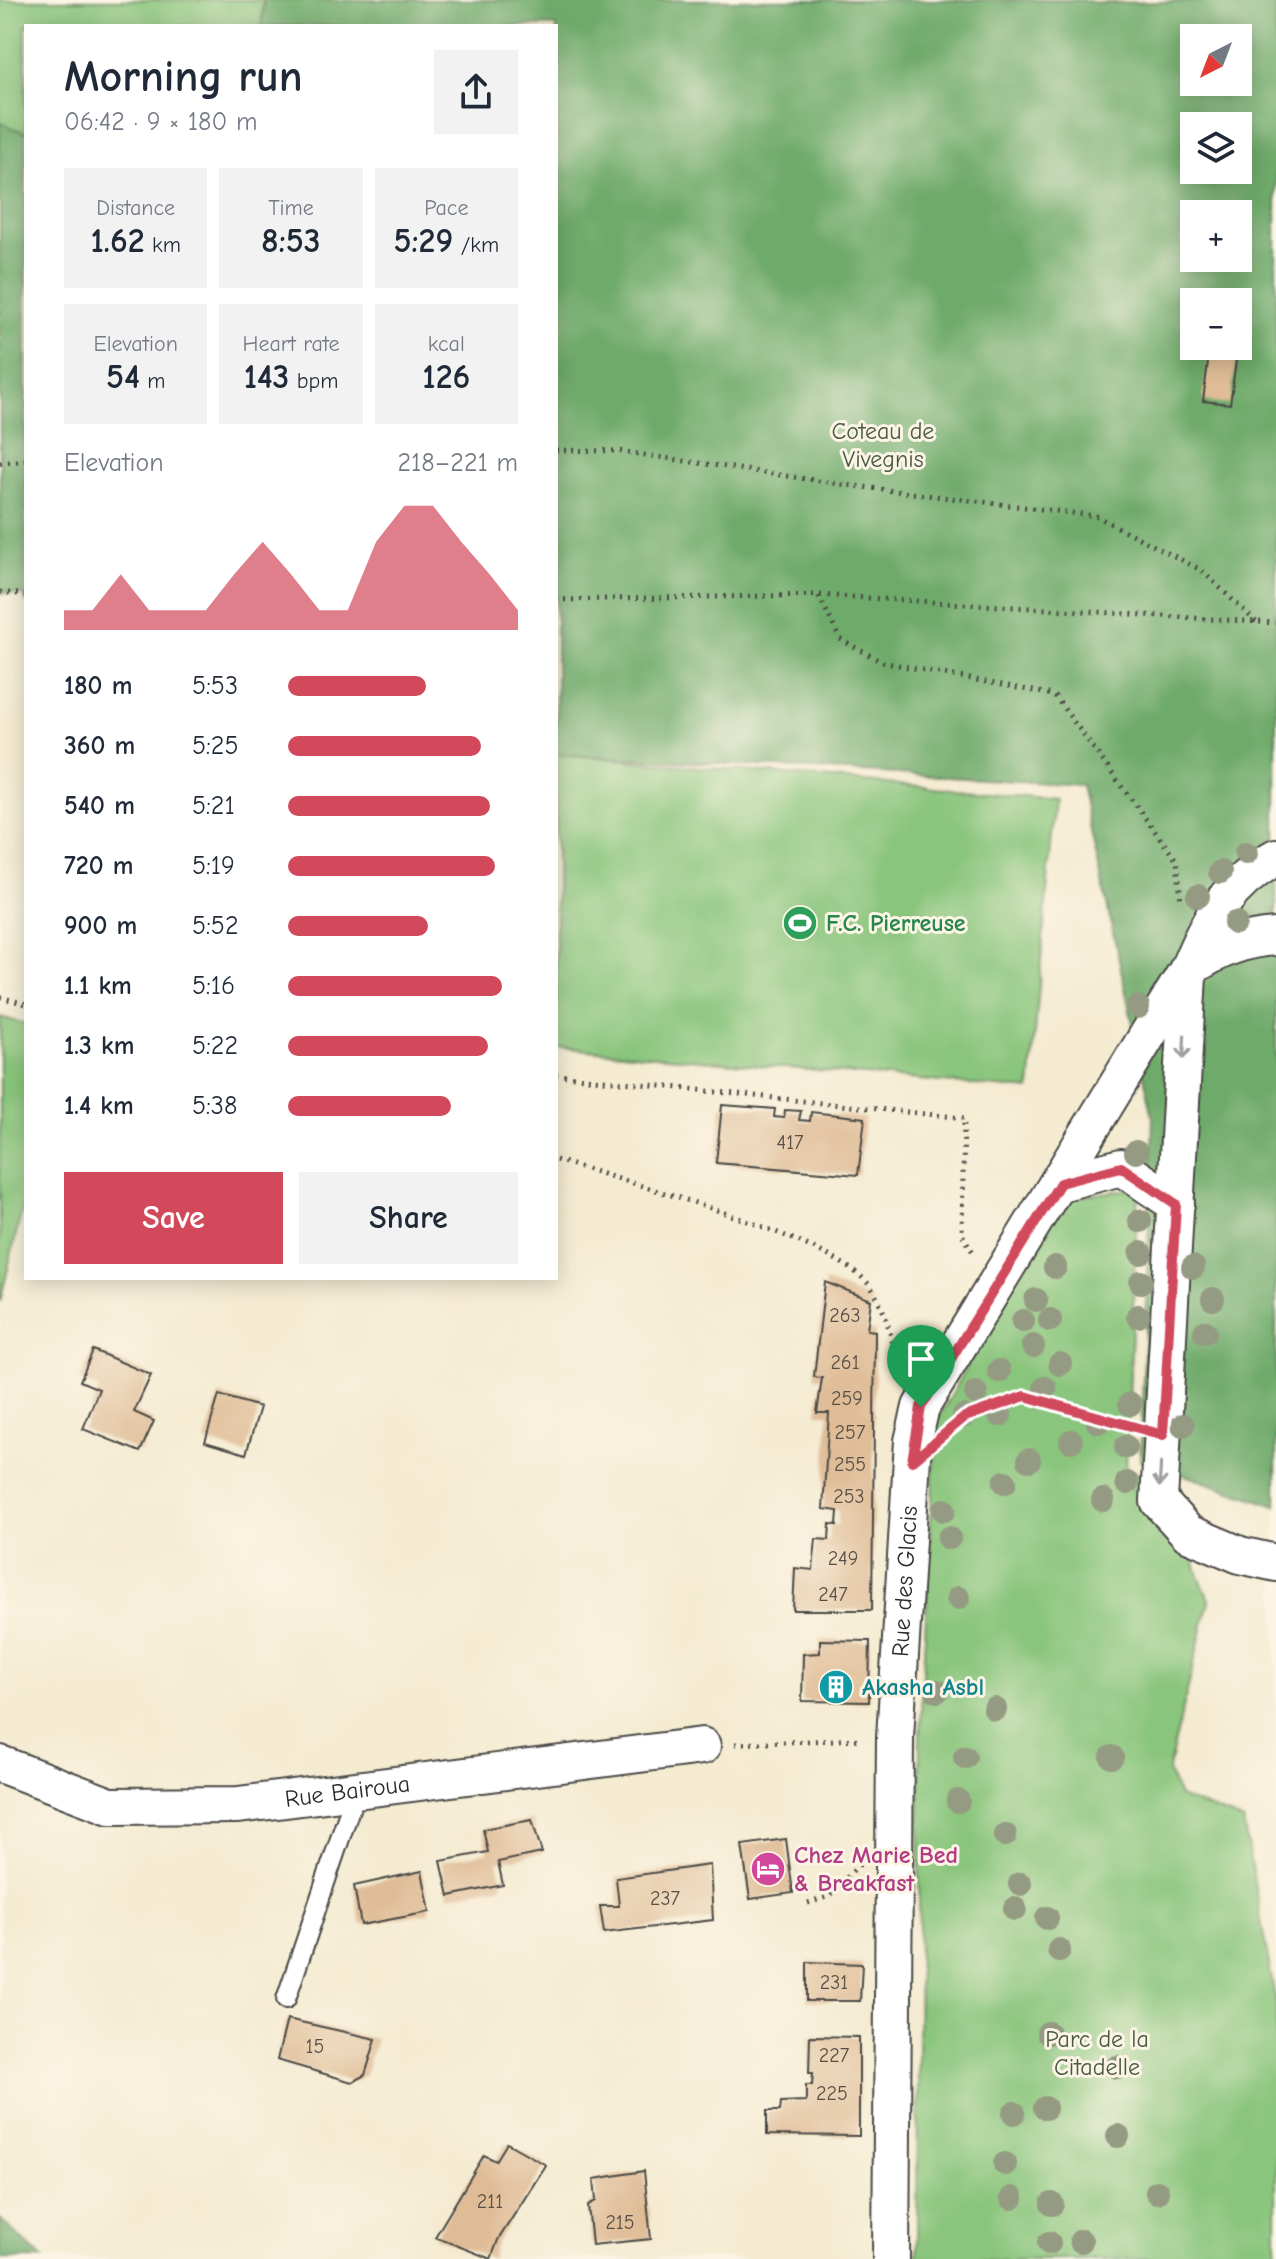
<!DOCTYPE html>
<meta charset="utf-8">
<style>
:root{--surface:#fff;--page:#f2f2f3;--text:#1f2937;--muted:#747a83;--accent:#d1495b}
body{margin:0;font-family:"Comic Neue",sans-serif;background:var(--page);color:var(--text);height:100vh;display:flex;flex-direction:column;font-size:30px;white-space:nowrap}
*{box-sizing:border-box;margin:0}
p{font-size:26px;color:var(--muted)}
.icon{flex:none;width:44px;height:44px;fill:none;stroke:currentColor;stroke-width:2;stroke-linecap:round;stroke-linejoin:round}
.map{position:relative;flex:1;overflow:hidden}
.side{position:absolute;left:24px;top:24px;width:534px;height:1256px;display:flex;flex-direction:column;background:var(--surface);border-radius:0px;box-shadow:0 4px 20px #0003}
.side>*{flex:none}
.needle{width:52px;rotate:222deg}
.tools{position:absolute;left:1180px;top:24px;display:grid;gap:16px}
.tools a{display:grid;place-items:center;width:72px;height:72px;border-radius:0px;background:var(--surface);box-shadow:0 4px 20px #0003;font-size:40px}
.pin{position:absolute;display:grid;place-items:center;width:68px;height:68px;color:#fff;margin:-82px -34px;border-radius:50% 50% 50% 0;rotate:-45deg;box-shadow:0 0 8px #0007}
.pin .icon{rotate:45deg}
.round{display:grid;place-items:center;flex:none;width:84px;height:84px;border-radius:0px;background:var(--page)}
.head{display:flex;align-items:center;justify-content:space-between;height:136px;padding:0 40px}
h1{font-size:44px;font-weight:700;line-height:60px}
.figures{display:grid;grid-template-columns:repeat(3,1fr);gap:12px;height:136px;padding:8px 40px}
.figures div{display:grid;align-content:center;border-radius:0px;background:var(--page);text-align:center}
.figures b{font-size:34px;font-weight:700}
.figures small{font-size:22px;font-weight:400}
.figures p{font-size:22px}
.chart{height:224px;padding:16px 40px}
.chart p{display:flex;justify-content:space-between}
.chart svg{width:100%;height:144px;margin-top:8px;fill:var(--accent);opacity:.7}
.cta{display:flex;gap:16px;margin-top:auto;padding:16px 40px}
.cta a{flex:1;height:92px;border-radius:0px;background:var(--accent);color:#fff;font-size:32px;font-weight:700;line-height:92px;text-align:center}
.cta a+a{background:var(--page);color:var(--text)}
ul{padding:0 40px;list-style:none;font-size:26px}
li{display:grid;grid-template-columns:128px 96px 1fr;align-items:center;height:60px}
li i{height:20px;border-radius:10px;background:var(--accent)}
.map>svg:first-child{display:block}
.green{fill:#89c57b;stroke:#5a7853;stroke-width:2}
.forest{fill:#6eaa6b;stroke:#4c6a4b;stroke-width:2;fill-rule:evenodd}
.building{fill:#dfbc96}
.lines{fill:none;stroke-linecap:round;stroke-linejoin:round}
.lane-casing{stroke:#494844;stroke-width:22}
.street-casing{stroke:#494844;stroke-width:40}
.path{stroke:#494844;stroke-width:5;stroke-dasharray:2 6;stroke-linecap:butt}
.lane{stroke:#fff;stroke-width:18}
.street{stroke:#fff;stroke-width:36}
.tree{fill:#959b83}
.oneway{stroke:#a0a0a0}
.route-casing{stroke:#fff;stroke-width:16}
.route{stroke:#d1495b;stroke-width:10}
.labels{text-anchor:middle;stroke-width:6;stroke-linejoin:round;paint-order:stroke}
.number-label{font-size:20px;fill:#584f46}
.park-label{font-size:24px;fill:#475943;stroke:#fcf5e5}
.leisure-label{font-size:24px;font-weight:bold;fill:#27864d;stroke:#fcf5e5;text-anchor:start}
.street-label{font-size:24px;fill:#2b2b2b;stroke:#fcf5e5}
.culture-label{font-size:24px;font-weight:bold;fill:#0d838f;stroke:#fcf5e5;text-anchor:start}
.hotel-label{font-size:24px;font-weight:bold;fill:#b23c85;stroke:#fcf5e5;text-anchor:start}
</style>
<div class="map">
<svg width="1276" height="2259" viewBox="0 0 1276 2259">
<rect width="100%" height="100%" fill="#fcf5e5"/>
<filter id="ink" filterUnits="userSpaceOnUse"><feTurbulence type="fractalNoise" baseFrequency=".0125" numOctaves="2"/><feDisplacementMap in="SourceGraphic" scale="16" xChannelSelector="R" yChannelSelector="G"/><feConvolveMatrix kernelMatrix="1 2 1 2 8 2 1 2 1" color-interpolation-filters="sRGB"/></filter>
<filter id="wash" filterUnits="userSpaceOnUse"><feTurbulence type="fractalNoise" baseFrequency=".006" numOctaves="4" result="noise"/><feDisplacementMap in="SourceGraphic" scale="32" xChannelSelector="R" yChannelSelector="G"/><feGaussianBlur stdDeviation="1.8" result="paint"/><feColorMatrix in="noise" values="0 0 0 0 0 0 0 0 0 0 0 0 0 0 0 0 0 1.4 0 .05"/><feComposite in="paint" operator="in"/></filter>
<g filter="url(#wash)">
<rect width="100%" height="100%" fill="#f4ebd1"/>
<path class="green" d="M 0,0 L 263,0 L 262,26 L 26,26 L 26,133 L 0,123 Z
M 556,754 L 1055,799 L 1030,1090 L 556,1047 Z
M 0,1017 L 26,1024 L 26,1193 L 0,1302 Z
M 1138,1188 L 1126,1470 L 1161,1480 L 1209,1600 L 1168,1770 L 1179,1797 L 1243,1821 L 1276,2003 L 1276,2259 L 917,2259 L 920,1731 L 936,1423 L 1060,1199 Z"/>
<path class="forest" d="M 264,0 L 1081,0 L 1098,3 L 1276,0 L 1276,1506 L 1140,1460 L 1153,1117 L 1081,785 L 556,754 L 556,26 L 262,26 ZM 1194,38 L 1238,38 L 1238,82 L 1194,82 ZM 1194,126 L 1238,126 L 1238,170 L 1194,170 ZM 1194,214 L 1238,214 L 1238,258 L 1194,258 ZM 1194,302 L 1238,302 L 1238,346 L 1194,346 Z
M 0,123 L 26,133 L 26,603 L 24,595 L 0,592 Z
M 0,2219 L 43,2259 L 0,2259 Z"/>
<g id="blocks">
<path class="building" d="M 1210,346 L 1238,346 L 1230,404 L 1203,401 Z
M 722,1105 L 775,1109 L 774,1117 L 784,1118 L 785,1110 L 801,1111 L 799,1120 L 810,1121 L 811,1112 L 865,1118 L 858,1175 L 716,1163 Z
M 825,1282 L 871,1300 L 867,1330 L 875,1331 L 872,1610 L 793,1610 L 795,1568 L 813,1570 L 816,1539 L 829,1540 L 830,1524 L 837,1525 L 838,1511 L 823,1509 L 829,1413 L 817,1413 L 822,1378 L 814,1377 Z
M 93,1350 L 151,1375 L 134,1412 L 154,1421 L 140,1452 L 83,1429 L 99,1389 L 80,1381 Z
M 219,1395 L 260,1407 L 246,1454 L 205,1442 Z
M 820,1640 L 870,1641 L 869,1702 L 802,1701 L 803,1654 L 820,1653 Z
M 532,1820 L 542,1853 L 498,1862 L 503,1885 L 449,1896 L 441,1861 L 488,1852 L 483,1829 Z
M 786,1839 L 793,1893 L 750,1899 L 742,1845 Z
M 710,1865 L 713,1920 L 604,1933 L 600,1906 L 619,1906 L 616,1878 Z
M 422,1871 L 430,1912 L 361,1925 L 354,1886 Z
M 807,1962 L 862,1964 L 860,2001 L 807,2001 Z
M 287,2019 L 376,2039 L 365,2075 L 352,2082 L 277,2060 Z
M 810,2036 L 859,2037 L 859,2136 L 767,2135 L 767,2111 L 780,2111 L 781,2102 L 806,2101 L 806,2085 L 812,2085 L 813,2073 L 809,2073 Z
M 507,2143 L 546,2165 L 498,2240 L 491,2259 L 435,2237 L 484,2155 L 496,2161 Z
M 644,2171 L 651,2239 L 592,2245 L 588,2205 L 596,2201 L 594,2179 Z"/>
</g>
</g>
<g filter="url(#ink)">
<use href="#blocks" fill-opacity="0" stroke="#494844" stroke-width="2"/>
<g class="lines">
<g class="lane-casing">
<path id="lane" d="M 286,1999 L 357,1788"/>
</g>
<g class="street-casing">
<g id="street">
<path d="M 1188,969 C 1218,950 1241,939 1276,937"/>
<path d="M 1188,975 L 1159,1501 L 1188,1533 L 1240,1555 L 1276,1563"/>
<path d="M 1060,1183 L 1121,1167 L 1176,1204"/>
<path id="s1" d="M 0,1764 L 110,1806 L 238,1805 L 702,1746"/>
<path id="s2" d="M 891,2259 L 895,1738 L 913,1441 L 921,1407 L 1188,969 C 1210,918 1226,885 1276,857"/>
</g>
</g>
<path class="path" d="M 556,450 L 618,451 L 847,485 L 1096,516 L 1201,570 L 1256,622
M 0,463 L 26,460
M 0,592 L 26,595
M 819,596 L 840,639 L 882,662 L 1054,695 L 1177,861 L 1181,902
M 556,600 L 818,595 L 1276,623
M 0,997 L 26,1004
M 556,1075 L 964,1118 L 962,1234 L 973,1252
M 556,1160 C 621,1180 836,1239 870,1286 C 889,1313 890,1341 901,1371
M 953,1427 L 965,1417 L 1025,1396 L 1128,1425
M 735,1744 L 861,1739
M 808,1903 L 828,1897 L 860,1864"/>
<use href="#lane" class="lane"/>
<use href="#street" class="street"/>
</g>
<g class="tree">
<circle cx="1246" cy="853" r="12"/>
<circle cx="1220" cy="872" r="12"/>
<circle cx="1198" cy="896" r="12"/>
<circle cx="1235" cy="923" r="12"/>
<circle cx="1138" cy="1007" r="12"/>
<circle cx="1136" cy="1152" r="12"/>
<circle cx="1140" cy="1221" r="12"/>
<circle cx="1141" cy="1253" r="12"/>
<circle cx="1055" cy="1267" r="12"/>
<circle cx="1193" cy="1267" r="12"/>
<circle cx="1141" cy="1282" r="12"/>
<circle cx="1213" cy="1299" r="12"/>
<circle cx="1036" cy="1300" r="12"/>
<circle cx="1138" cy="1316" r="12"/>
<circle cx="1050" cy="1320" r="12"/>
<circle cx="1023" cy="1321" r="12"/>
<circle cx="1205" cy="1332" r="12"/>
<circle cx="1033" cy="1346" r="12"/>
<circle cx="1060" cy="1364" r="12"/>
<circle cx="999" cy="1371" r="12"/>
<circle cx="1045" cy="1388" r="12"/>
<circle cx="976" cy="1393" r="12"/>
<circle cx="1130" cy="1404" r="12"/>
<circle cx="1000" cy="1415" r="12"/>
<circle cx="964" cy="1416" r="12"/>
<circle cx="1098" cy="1422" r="12"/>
<circle cx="1183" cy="1425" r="12"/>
<circle cx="1071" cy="1441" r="12"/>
<circle cx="1126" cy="1447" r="12"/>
<circle cx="1029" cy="1460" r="12"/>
<circle cx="1005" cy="1482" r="12"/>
<circle cx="1127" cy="1483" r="12"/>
<circle cx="1103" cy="1500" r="12"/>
<circle cx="944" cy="1510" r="12"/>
<circle cx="949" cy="1538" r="12"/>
<circle cx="958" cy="1598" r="12"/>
<circle cx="937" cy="1691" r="12"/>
<circle cx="995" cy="1709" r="12"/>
<circle cx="965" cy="1757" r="12"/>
<circle cx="1112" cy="1757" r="12"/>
<circle cx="958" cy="1801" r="12"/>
<circle cx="1005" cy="1835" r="12"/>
<circle cx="1020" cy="1884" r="12"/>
<circle cx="1015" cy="1909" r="12"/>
<circle cx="1047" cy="1918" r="12"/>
<circle cx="1059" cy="1950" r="12"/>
<circle cx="1048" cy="2033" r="12"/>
<circle cx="1117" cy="2067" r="12"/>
<circle cx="1045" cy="2108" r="12"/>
<circle cx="1014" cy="2113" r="12"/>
<circle cx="1118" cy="2136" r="12"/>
<circle cx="1005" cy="2164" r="12"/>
<circle cx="1157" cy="2192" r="12"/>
<circle cx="1012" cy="2198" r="12"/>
<circle cx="1052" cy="2204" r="12"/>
<circle cx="1081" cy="2241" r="12"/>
<circle cx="1049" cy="2243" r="12"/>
</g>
<defs><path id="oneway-shaft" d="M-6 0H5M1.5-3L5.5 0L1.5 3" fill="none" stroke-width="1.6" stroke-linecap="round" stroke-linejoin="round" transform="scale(2)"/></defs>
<g class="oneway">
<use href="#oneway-shaft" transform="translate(1184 1047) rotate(93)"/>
<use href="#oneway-shaft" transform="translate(1160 1475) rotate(93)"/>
</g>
</g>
<g class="lines" filter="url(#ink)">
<g class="route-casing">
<path id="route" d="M 1121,1167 L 1176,1204 L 1163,1435 L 1025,1396 L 965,1417 L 912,1461 L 921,1407 L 1060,1183 Z"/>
</g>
<use href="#route" class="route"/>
</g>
<defs>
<g id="stadium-disc" transform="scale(1.8)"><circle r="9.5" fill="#2e9e5b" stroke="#fcf5e5"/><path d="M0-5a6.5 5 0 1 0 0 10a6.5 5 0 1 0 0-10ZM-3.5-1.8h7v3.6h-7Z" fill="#fff"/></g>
<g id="building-disc" transform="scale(1.8)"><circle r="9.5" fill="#0f9aa8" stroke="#fcf5e5"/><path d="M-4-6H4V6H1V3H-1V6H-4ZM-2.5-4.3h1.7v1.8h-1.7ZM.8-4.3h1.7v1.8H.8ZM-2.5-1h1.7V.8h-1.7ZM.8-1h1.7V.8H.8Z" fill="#fff"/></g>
<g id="hotel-disc" transform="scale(1.8)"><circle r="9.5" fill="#d1479c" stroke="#fcf5e5"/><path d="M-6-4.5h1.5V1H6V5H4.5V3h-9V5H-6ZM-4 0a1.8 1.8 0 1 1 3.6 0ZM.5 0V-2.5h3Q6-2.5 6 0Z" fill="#fff"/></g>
</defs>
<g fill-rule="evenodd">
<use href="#stadium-disc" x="800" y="923"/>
<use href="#building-disc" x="836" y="1687"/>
<use href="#hotel-disc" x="768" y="1869"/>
</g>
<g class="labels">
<g class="number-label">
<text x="790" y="1149">417</text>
<text x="845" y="1322">263</text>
<text x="845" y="1369">261</text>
<text x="847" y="1405">259</text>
<text x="850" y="1439">257</text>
<text x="850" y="1471">255</text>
<text x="849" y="1503">253</text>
<text x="843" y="1565">249</text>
<text x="833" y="1601">247</text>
<text x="665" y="1905">237</text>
<text x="834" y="1989">231</text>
<text x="315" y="2053">15</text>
<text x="834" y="2062">227</text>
<text x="832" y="2100">225</text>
<text x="490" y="2208">211</text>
<text x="620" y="2229">215</text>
</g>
<g class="park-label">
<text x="883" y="439">Coteau de<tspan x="883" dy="28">Vivegnis</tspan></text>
<text x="1097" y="2047">Parc de la<tspan x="1097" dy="28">Citadelle</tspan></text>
</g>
<g class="leisure-label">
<text x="826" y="931">F.C. Pierreuse</text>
</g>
<g class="street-label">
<text dy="8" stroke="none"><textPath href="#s2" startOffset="678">Rue des Glacis</textPath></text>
<text dy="8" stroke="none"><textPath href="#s1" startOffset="356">Rue Bairoua</textPath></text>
</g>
<g class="culture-label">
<text x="862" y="1695">Akasha Asbl</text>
</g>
<g class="hotel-label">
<text x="794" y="1863">Chez Marie Bed<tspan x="794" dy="28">&amp; Breakfast</tspan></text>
</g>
</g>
</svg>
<div class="tools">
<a><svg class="needle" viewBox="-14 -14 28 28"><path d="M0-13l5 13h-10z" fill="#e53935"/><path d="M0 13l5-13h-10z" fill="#747a83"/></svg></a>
<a><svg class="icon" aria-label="layers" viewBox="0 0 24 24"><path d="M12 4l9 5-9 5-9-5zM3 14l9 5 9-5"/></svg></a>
<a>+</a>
<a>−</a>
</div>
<div class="pin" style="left:921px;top:1407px;background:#1e9e55"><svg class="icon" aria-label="arrive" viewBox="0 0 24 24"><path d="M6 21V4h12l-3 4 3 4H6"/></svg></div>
<section class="side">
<div class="head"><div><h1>Morning run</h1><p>06:42 · 9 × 180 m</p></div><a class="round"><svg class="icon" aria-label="share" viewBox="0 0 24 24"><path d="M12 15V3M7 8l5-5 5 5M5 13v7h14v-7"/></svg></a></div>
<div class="figures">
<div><p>Distance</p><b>1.62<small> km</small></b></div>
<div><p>Time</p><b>8:53</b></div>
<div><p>Pace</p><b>5:29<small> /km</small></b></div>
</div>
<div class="figures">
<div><p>Elevation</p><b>54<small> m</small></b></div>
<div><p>Heart rate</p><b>143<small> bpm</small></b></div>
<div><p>kcal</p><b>126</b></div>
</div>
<div class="chart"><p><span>Elevation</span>218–221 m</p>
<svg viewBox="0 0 160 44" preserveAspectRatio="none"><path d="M0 44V38L10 38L20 27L30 38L40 38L50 38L60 27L70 17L80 27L90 38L100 38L110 17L120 6L130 6L140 17L150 27L160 38V44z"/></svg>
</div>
<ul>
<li><b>180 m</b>5:53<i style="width:60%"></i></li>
<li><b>360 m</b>5:25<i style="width:84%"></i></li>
<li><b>540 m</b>5:21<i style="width:88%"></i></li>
<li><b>720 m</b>5:19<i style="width:90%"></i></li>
<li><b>900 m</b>5:52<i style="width:61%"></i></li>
<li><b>1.1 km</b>5:16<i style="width:93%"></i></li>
<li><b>1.3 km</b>5:22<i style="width:87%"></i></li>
<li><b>1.4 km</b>5:38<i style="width:71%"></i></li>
</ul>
<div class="cta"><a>Save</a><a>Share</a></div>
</section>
</div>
